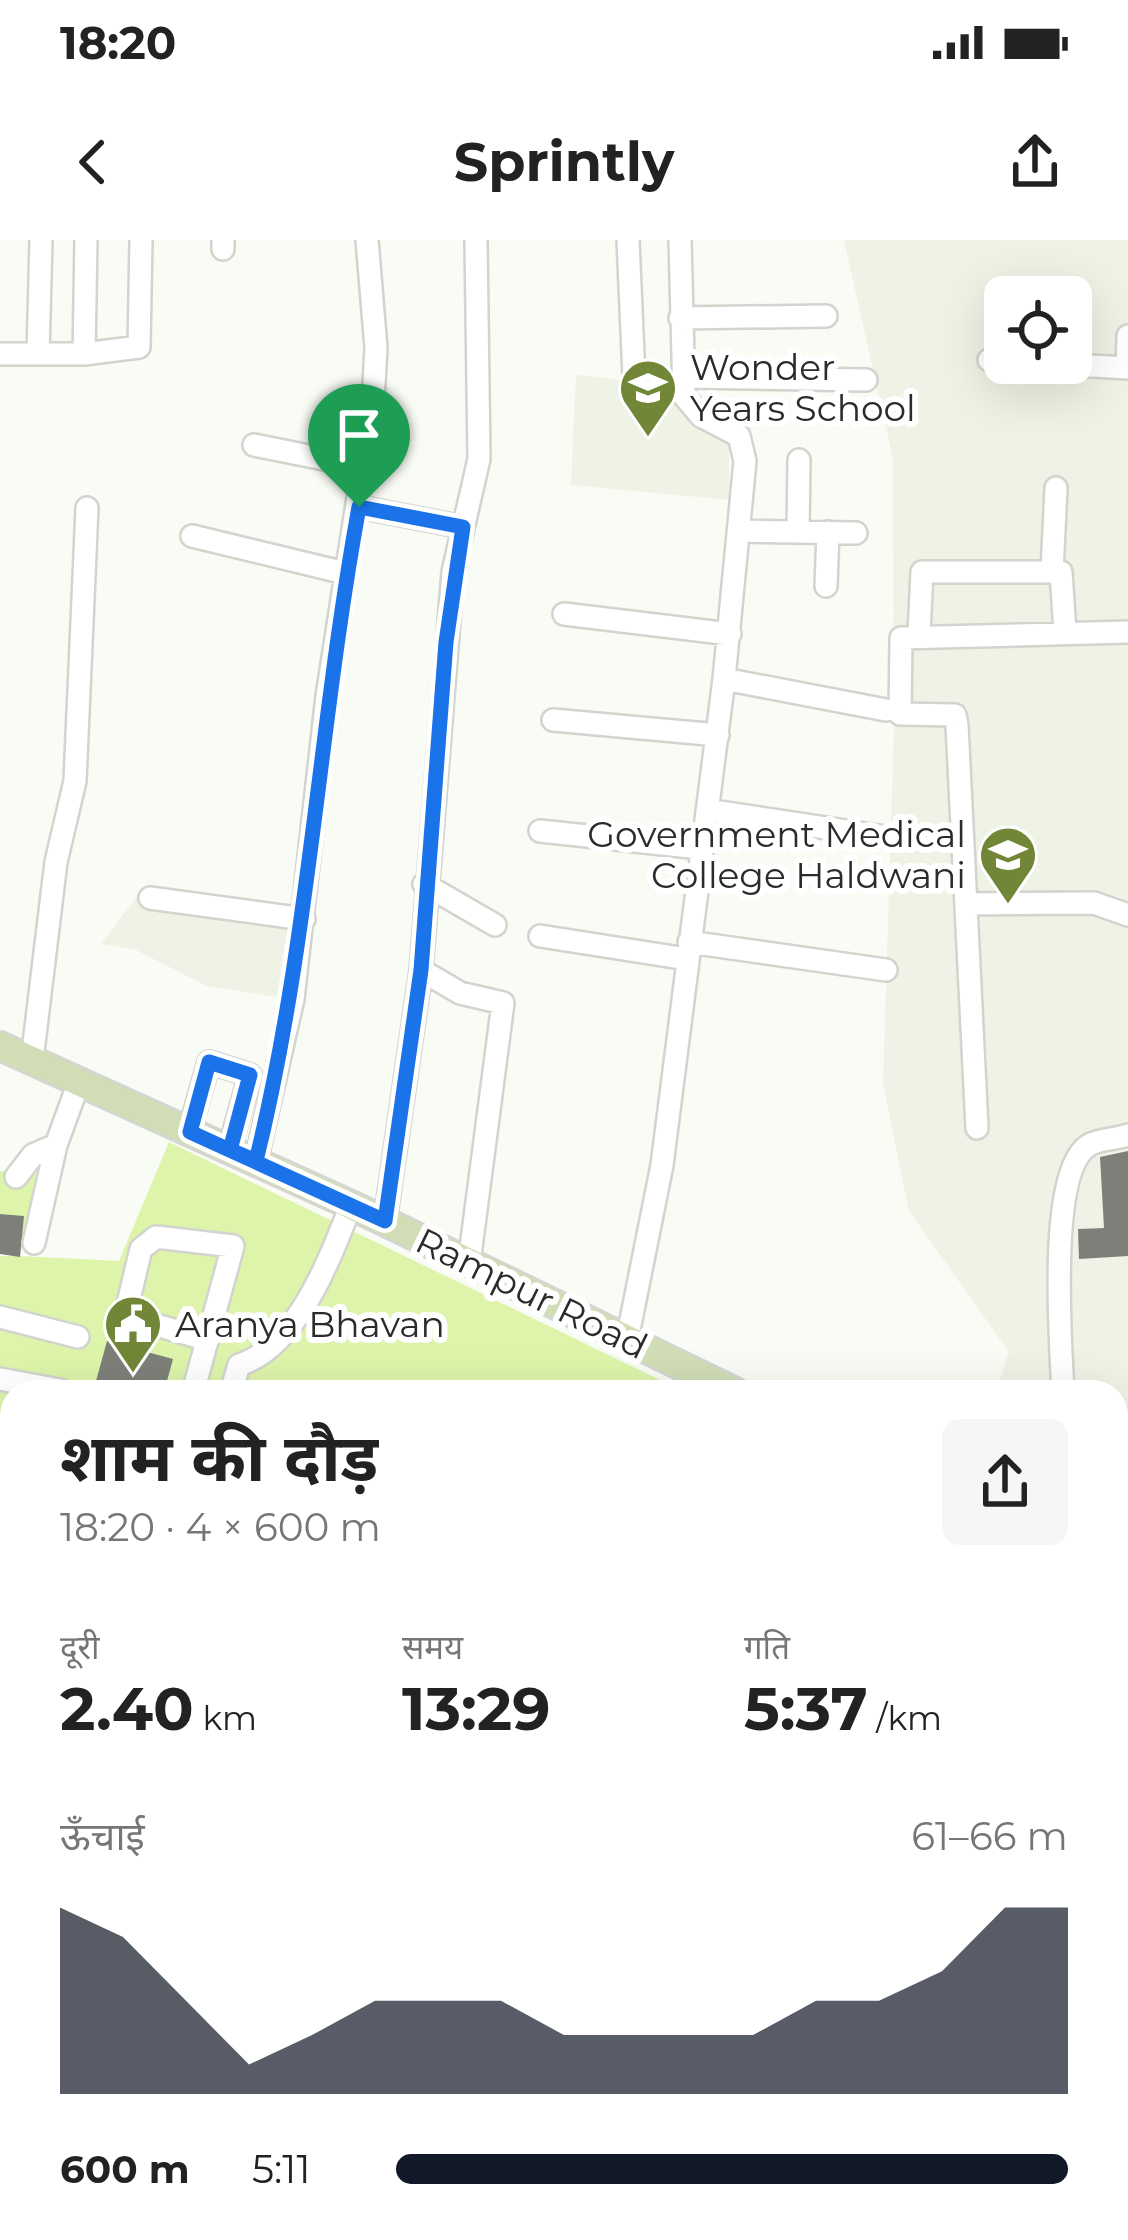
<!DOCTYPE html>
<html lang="hi">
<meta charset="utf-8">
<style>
:root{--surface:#fff;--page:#f6f6f6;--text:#222;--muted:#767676;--accent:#111827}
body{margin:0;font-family:Montserrat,"Noto Sans Devanagari",sans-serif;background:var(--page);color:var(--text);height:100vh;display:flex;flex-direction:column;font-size:45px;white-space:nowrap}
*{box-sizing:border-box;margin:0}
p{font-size:39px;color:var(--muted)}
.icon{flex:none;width:66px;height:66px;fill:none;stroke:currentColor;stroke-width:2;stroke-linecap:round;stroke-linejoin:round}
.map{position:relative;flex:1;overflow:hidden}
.drawer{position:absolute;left:0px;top:1140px;width:1128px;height:861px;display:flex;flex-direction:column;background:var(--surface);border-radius:36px 36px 0 0;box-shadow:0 12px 48px #0002}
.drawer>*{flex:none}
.controls{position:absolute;left:984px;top:36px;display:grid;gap:24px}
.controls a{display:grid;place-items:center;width:108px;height:108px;border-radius:18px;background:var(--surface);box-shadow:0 12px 48px #0002;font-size:60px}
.pin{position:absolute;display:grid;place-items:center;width:102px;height:102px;color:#fff;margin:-123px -51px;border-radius:50% 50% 50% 0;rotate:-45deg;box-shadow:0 0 12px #0007}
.pin .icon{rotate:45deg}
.round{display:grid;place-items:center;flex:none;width:126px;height:126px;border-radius:18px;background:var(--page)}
.head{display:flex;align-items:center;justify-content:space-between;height:204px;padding:0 60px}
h1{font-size:66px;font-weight:700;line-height:90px}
.figures{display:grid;grid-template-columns:repeat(3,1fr);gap:18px;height:204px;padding:12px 60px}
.figures div{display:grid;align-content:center}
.figures b{font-size:60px;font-weight:700}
.figures small{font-size:33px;font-weight:400}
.figures p{font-size:33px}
.chart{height:336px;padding:24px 60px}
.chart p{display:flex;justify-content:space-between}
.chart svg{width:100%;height:216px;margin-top:12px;fill:var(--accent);opacity:.7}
ul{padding:0 60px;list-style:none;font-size:39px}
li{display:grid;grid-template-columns:192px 144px 1fr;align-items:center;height:90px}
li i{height:30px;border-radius:15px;background:var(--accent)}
.status{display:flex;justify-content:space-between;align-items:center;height:84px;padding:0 60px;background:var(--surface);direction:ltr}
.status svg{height:33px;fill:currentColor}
header{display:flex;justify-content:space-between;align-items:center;height:156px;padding:0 60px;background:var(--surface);font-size:54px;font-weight:700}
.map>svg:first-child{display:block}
.built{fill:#eef3e5;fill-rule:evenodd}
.green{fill:#ddf4aa}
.building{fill:#7d7f79}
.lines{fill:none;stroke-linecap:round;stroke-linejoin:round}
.minor-casing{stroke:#d2d4ce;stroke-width:26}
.major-casing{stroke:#d5d5d4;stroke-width:32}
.minor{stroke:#fff;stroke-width:21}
.major{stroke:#d1ddb5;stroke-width:27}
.route-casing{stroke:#fff;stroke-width:24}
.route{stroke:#1a73e8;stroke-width:15}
.labels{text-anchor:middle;stroke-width:12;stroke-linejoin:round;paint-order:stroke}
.poi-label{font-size:36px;fill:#2b2b29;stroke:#fff;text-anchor:start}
.street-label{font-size:36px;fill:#2b2b29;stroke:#fff}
</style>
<div class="status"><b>18:20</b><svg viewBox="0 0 49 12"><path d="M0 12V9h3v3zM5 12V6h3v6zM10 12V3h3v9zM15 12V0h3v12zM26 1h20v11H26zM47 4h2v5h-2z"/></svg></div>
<header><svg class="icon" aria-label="back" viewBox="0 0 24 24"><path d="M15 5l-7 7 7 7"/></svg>Sprintly<svg class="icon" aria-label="share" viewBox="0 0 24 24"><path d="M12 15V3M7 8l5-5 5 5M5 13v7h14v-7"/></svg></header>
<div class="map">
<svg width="1128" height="2000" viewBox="0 0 1128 2000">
<rect width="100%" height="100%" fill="#f9fbf5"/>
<path class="built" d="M 844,0 L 1128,0 L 1128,1303 L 1116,1298 L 1116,1152 L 996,1152 L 1009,1112 L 909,971 L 883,844 L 894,488 L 893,219 ZM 1005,57 L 1071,57 L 1071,123 L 1005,123 Z
M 576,135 L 674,145 L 729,207 L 729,260 L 571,245 Z
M 141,651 L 298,672 L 284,758 L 207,746 L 134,709 L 101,704 Z"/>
<path class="green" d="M 169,902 L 685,1152 L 12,1152 L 12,1989 L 1098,1989 L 1093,2000 L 0,2000 L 0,1016 L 20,1016 L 23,976 L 0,974 L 0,931 L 36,934 L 20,1016 L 119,1021 Z
M 1116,1355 L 1128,1360 L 1128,1990 L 1116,1986 Z"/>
<path class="building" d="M 1128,911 L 1128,1016 L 1079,1019 L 1078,989 L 1104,988 L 1100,917 Z
M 0,974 L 24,976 L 20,1017 L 0,1014 Z
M 107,1101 L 173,1119 L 164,1152 L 93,1152 Z"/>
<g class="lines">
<g class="minor-casing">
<path id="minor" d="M 628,0 L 634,137
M 223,9 L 223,0
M 680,78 L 826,76
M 0,114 L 84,114 L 86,0
M 38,114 L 41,0
M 84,114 L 139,107 L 141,0
M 989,120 L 1005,121
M 1038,123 L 1128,128
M 1127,128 L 1128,96
M 684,137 L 866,140
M 254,205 L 364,227
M 359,267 L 463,287
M 739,291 L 856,293
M 798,292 L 799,220
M 192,296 L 345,333
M 1052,332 L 1056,248
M 826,346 L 828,292
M 564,374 L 730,394
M 919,394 L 922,332 L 1061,332 L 1065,392
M 724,439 L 886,470
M 553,480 L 718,495
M 707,570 L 892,598
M 540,591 L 700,608
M 424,644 L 495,685
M 150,658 L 304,679
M 966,664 L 1094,663 L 1128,675
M 540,696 L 687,719
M 689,702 L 886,730
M 421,730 L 460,753 L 503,763 L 469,1023
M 32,820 L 56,622 L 75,541 L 87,268
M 977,888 L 957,485 L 955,475 L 900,474 L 901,398 L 1128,392
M 189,892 L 209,822 L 250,835 L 229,910
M 256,921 L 293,759 L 327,456 L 373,161 L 376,108 L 367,0
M 16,937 L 33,915 L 56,905
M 385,981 L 421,730 L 453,332 L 479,219 L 476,0
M 34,1003 L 56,905 L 79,842
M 0,1077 L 78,1097
M 627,1100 L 662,925 L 724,439 L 745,221 L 739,196 L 701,176 L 684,156 L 680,0
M 0,1139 L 60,1150
M 193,1152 L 233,1006 L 156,997 L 141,1009 L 125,1076 L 208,1100
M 231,1152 L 239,1125 C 298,1106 330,1018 351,965
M 1063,1152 C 1061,1107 1046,926 1091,904 C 1101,899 1117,899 1128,895
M 0,1297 L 12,1296
M 0,1355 L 12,1357
M 1116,1402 L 1128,1447
M 0,1572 L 12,1567"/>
</g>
<g class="major-casing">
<path id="major" d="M 0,806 L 351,965 L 735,1152
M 1116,1313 L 1128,1318"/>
</g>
<use href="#minor" class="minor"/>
<use href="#major" class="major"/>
</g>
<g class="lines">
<g class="route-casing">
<path id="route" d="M 359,267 C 319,485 309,706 256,921 L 230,910 L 250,835 L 209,822 L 190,892 L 385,981 L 421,730 L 446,402 L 463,287 L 359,267"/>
</g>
<use href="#route" class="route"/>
</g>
<defs>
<g id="school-pin" transform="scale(3)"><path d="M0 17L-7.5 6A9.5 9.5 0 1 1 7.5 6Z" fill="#718637" stroke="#fff"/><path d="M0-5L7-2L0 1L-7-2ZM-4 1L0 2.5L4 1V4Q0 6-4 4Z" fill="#fff"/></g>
<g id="university-pin" transform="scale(3)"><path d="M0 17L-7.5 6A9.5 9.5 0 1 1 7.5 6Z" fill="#718637" stroke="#fff"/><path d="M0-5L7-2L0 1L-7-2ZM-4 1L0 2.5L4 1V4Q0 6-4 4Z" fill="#fff"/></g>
<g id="civic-pin" transform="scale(3)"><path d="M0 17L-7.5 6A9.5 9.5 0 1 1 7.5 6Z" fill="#718637" stroke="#fff"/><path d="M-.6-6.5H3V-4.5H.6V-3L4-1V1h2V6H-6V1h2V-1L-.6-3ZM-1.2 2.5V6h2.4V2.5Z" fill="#fff"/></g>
</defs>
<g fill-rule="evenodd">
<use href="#school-pin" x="648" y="148"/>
<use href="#university-pin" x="1008" y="615"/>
<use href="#civic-pin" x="133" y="1084"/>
</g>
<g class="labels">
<g class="poi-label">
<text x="690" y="140">Wonder<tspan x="690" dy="41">Years School</tspan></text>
<text x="966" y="607" text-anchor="end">Government Medical<tspan x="966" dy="41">College Haldwani</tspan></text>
<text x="175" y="1097">Aranya Bhavan</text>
</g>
<g class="street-label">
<text transform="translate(532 1053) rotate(26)" y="13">Rampur Road</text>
</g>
</g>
</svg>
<div class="controls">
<a><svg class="icon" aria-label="locate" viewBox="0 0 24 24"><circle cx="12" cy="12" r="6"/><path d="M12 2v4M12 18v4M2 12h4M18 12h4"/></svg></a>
</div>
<div class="pin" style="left:359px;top:267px;background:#1e9e55"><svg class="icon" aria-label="arrive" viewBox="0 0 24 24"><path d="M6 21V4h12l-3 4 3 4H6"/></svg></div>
<section class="drawer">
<div class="head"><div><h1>शाम की दौड़</h1><p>18:20 · 4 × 600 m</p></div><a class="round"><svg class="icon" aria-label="share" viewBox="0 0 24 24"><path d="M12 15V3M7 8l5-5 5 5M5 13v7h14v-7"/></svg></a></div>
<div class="figures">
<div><p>दूरी</p><b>2.40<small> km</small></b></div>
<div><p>समय</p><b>13:29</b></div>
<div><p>गति</p><b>5:37<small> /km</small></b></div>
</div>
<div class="chart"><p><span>ऊँचाई</span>61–66 m</p>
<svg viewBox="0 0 160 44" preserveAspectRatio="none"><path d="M0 44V6L10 12L20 25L30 38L40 32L50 25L60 25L70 25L80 32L90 32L100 32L110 32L120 25L130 25L140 19L150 6L160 6V44z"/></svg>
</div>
<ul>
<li><b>600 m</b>5:11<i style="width:100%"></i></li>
</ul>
</section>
</div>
